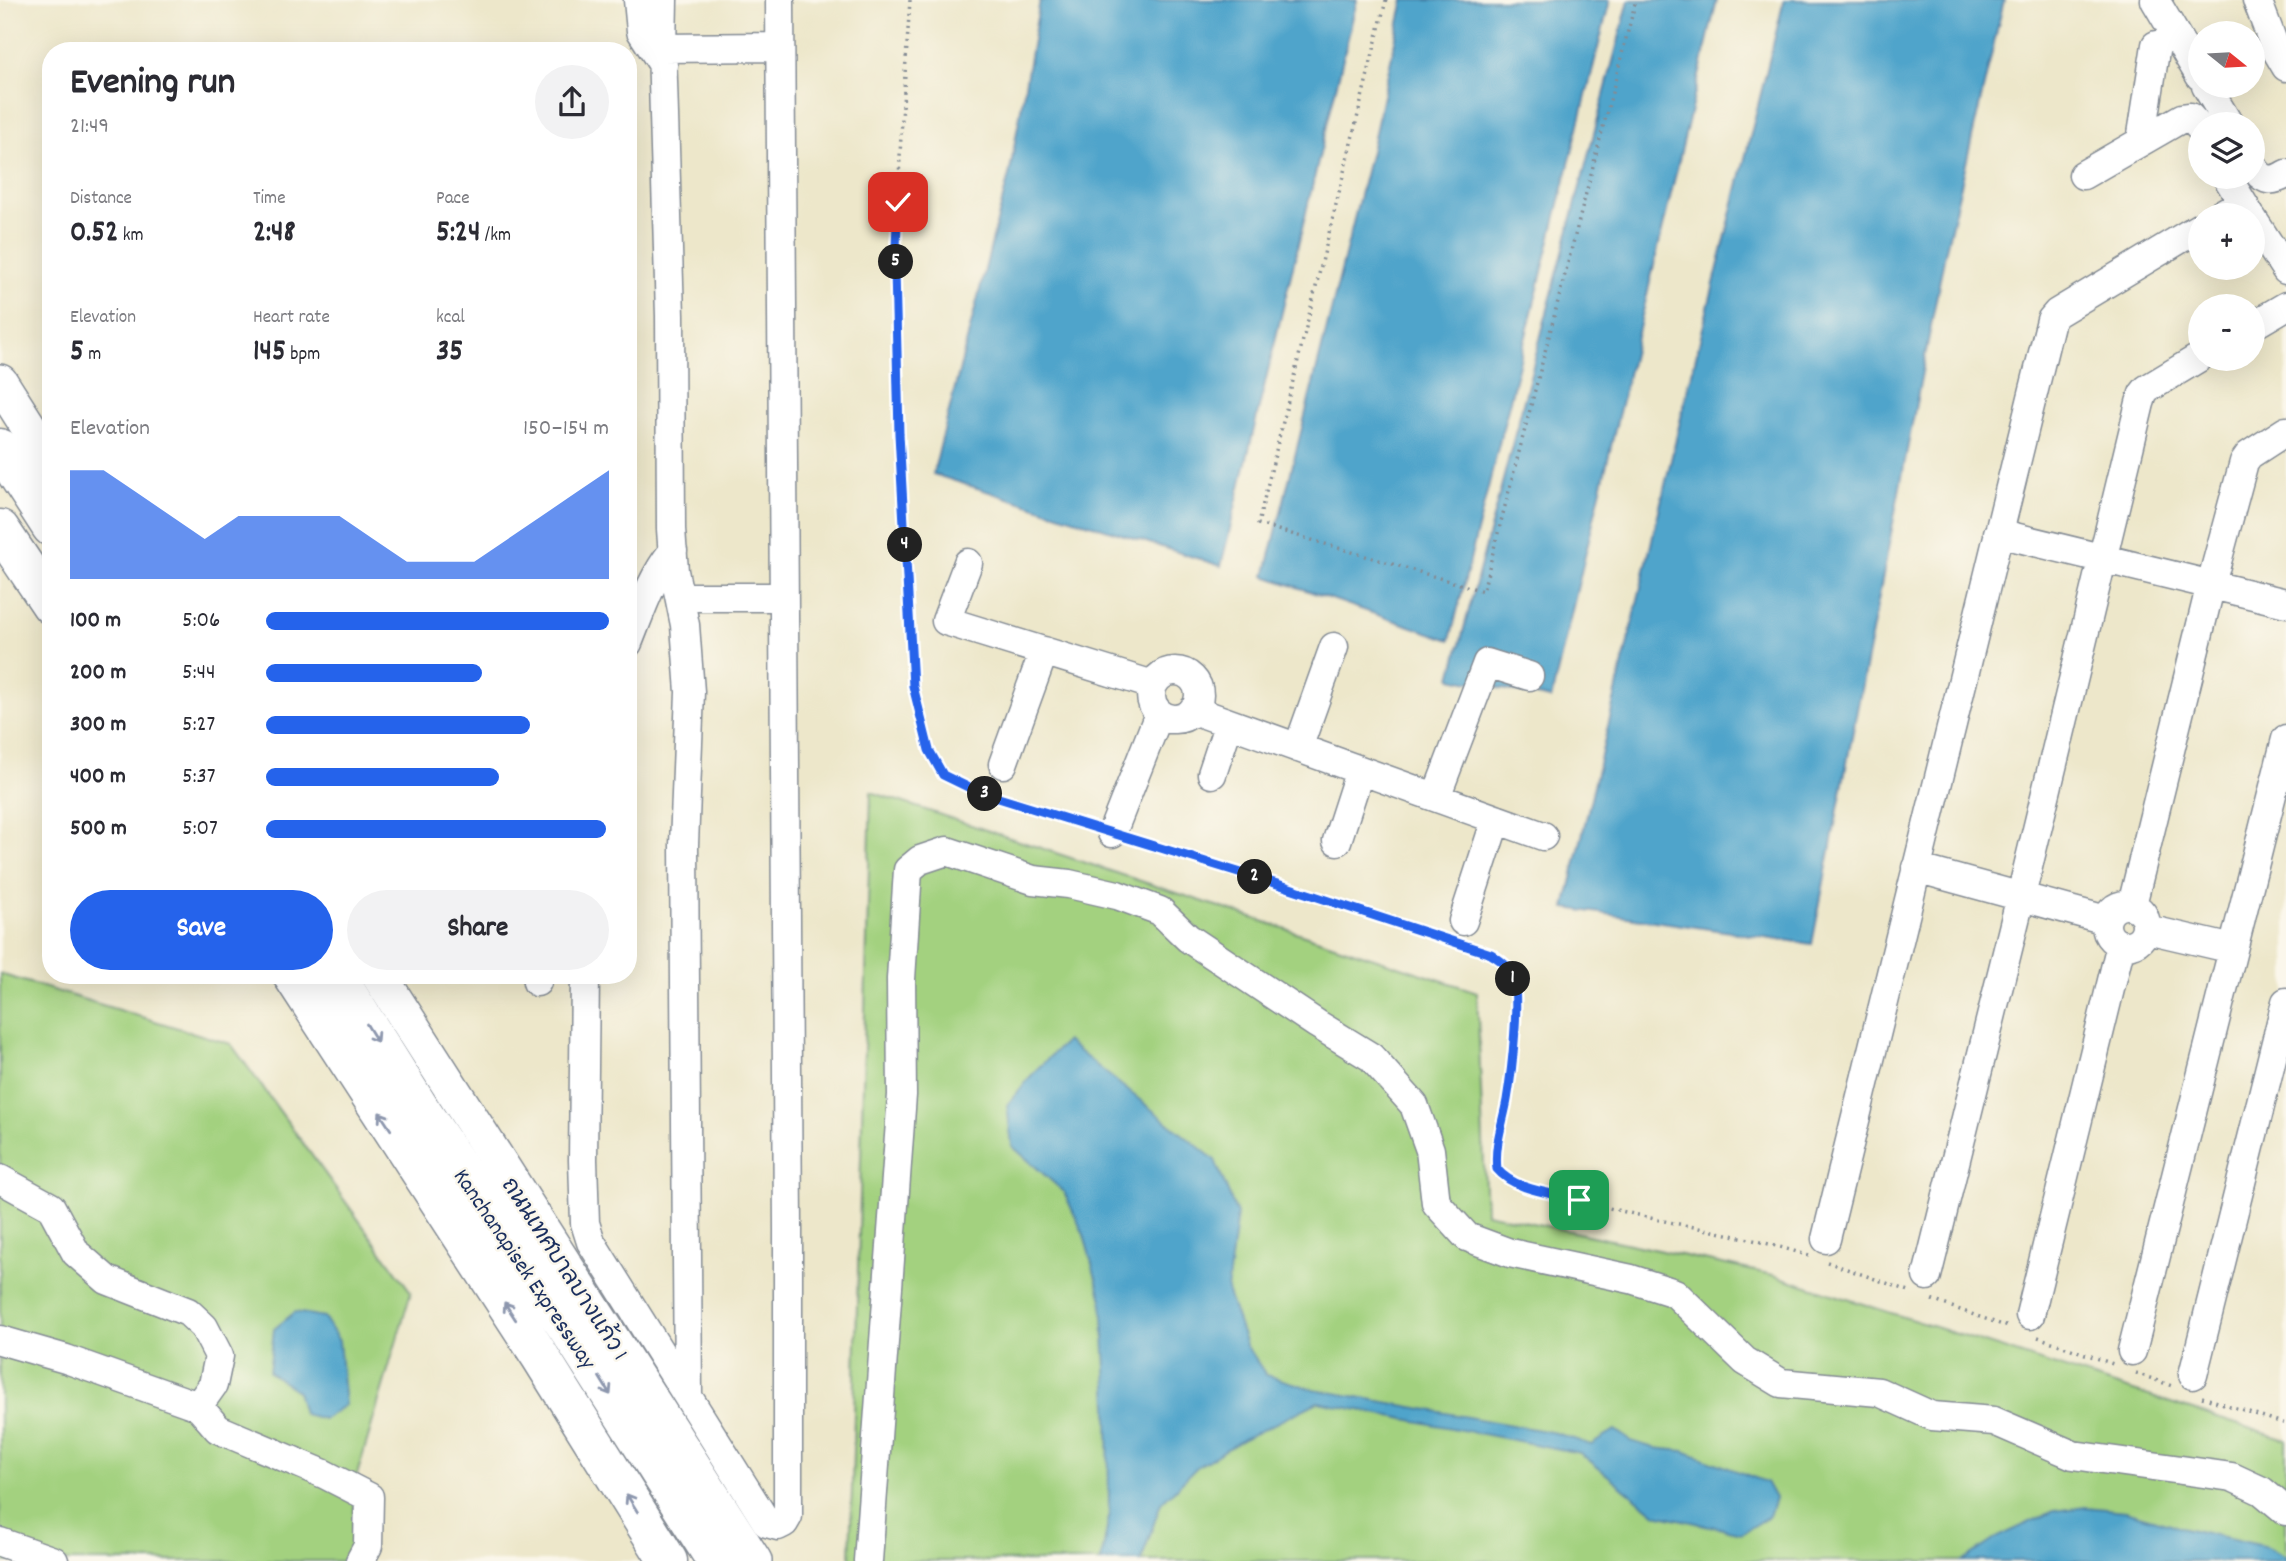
<!DOCTYPE html>
<meta charset="utf-8">
<style>
:root{--surface:#fff;--page:#f2f2f3;--text:#2b2b33;--muted:#7c7c81;--accent:#2563eb}
body{margin:0;font-family:Dekko,"Playpen Sans Thai",sans-serif;background:var(--page);color:var(--text);height:100vh;display:flex;flex-direction:column;font-size:26px;white-space:nowrap}
*{box-sizing:border-box;margin:0}
p{font-size:23px;color:var(--muted)}
.icon{flex:none;width:38px;height:38px;fill:none;stroke:currentColor;stroke-width:2;stroke-linecap:round;stroke-linejoin:round}
.map{position:relative;flex:1;overflow:hidden}
.sheet{position:absolute;left:42px;top:42px;width:595px;height:942px;display:flex;flex-direction:column;background:var(--surface);border-radius:28px;box-shadow:0 7px 28px #0002}
.sheet>*{flex:none}
.needle{width:46px;rotate:108deg}
.fabs{position:absolute;left:2188px;top:21px;display:grid;gap:14px}
.fabs a{display:grid;place-items:center;width:77px;height:77px;border-radius:50%;background:var(--surface);box-shadow:0 7px 28px #0002;font-size:35px}
.pin{position:absolute;display:grid;place-items:center;width:60px;height:60px;color:#fff;margin:-30px;border-radius:14px;box-shadow:0 4px 10px #0006}
.km{position:absolute;width:35px;height:35px;margin:-18px;border-radius:50%;background:#222;color:#fff;font-size:19px;line-height:35px;text-align:center}
.round{display:grid;place-items:center;flex:none;width:74px;height:74px;border-radius:37px;background:var(--page)}
.headline{display:flex;align-items:center;justify-content:space-between;height:119px;padding:0 28px}
h1{font-size:38px;font-weight:700;line-height:52px}
.metrics{display:grid;grid-template-columns:repeat(3,1fr);gap:10px;height:119px;padding:7px 28px}
.metrics div{display:grid;align-content:center}
.metrics b{font-size:30px;font-weight:700}
.metrics small{font-size:19px;font-weight:400}
.metrics p{font-size:19px}
.chart{height:196px;padding:14px 28px}
.chart p{display:flex;justify-content:space-between}
.chart svg{width:100%;height:126px;margin-top:7px;fill:var(--accent);opacity:.7}
.cta{display:flex;gap:14px;margin-top:auto;padding:14px 28px}
.cta a{flex:1;height:80px;border-radius:42px;background:var(--accent);color:#fff;font-size:28px;font-weight:700;line-height:80px;text-align:center}
.cta a+a{background:var(--page);color:var(--text)}
ul{padding:0 28px;list-style:none;font-size:23px}
li{display:grid;grid-template-columns:112px 84px 1fr;align-items:center;height:52px}
li i{height:18px;border-radius:9px;background:var(--accent)}
.map>svg:first-child{display:block}
.green{fill:#a3d17f;stroke:#5f806e;stroke-width:2}
.water{fill:#50a4cb;stroke:#366a94;stroke-width:2}
.lines{fill:none;stroke-linecap:round;stroke-linejoin:round}
.minor-casing{stroke:#848b94;stroke-width:31}
.major-casing{stroke:#848b94;stroke-width:38}
.highway-casing{stroke:#848b94;stroke-width:41}
.path{stroke:#848b94;stroke-width:3.5;stroke-dasharray:2 5;stroke-linecap:butt}
.minor{stroke:#fff;stroke-width:28}
.major{stroke:#fff;stroke-width:35}
.highway{stroke:#fff;stroke-width:38}
.oneway{stroke:#8d97ae}
.route-casing{stroke:#fff;stroke-width:14}
.route{stroke:#2563eb;stroke-width:9}
.labels{text-anchor:middle;stroke-width:5;stroke-linejoin:round;paint-order:stroke}
.street-label{font-size:23px;fill:#1b2f5e;stroke:#fbf7ec}
</style>
<div class="map">
<svg width="2286" height="1561" viewBox="0 0 2286 1561">
<rect width="100%" height="100%" fill="#fbf7ec"/>
<filter id="ink" filterUnits="userSpaceOnUse"><feTurbulence type="fractalNoise" baseFrequency=".0143" numOctaves="2"/><feDisplacementMap in="SourceGraphic" scale="14" xChannelSelector="R" yChannelSelector="G"/><feConvolveMatrix kernelMatrix="1 2 1 2 8 2 1 2 1" color-interpolation-filters="sRGB"/></filter>
<filter id="wash" filterUnits="userSpaceOnUse"><feTurbulence type="fractalNoise" baseFrequency=".00686" numOctaves="4" result="noise"/><feDisplacementMap in="SourceGraphic" scale="28" xChannelSelector="R" yChannelSelector="G"/><feGaussianBlur stdDeviation="1.57" result="paint"/><feColorMatrix in="noise" values="0 0 0 0 0 0 0 0 0 0 0 0 0 0 0 0 0 1.4 0 .05"/><feComposite in="paint" operator="in"/></filter>
<g filter="url(#wash)">
<rect width="100%" height="100%" fill="#ede7ca"/>
<path class="green" d="M 871,792 L 1477,992 L 1486,1213 L 1773,1275 L 2286,1440 L 2286,1561 L 850,1561 Z
M 0,974 L 231,1044 L 411,1292 L 357,1475 L 350,1561 L 0,1561 Z"/>
<path class="water" d="M 1040,0 L 1357,0 L 1221,566 L 933,474 L 1010,171 Z
M 1404,0 L 1610,0 L 1450,640 L 1265,576 L 1371,151 Z
M 1629,0 L 1717,0 L 1551,699 L 1451,678 Z
M 1784,0 L 2004,0 L 1944,258 L 1812,944 L 1565,908 L 1683,409 Z
M 1066,1041 L 1215,1160 L 1237,1214 L 1227,1290 L 1246,1345 L 1266,1375 L 1313,1389 L 1556,1433 L 1591,1445 L 1615,1430 L 1631,1441 L 1654,1448 L 1684,1451 L 1766,1482 L 1775,1498 L 1769,1516 L 1741,1533 L 1656,1514 L 1580,1453 L 1318,1402 L 1244,1439 L 1197,1467 L 1161,1503 L 1141,1561 L 1101,1561 L 1109,1517 L 1108,1405 L 1102,1300 L 1084,1235 L 1064,1192 L 1012,1146 L 1007,1105 L 1035,1071 Z
M 295,1312 L 324,1317 L 339,1341 L 345,1405 L 324,1419 L 303,1414 L 297,1391 L 269,1372 L 274,1329 Z
M 2086,1507 L 2125,1511 L 2180,1527 L 2268,1547 L 2286,1557 L 2286,1561 L 1962,1561 L 1998,1537 L 2054,1511 Z"/>
</g>
<g filter="url(#ink)">
<g class="lines">
<g class="minor-casing">
<path id="minor" d="M 638,0 L 641,31 L 663,65
M 663,0 L 662,48 L 670,316 L 671,529 L 674,571 L 685,625 L 690,692 L 684,845 L 688,1396
M 2155,0 L 2200,76
M 2257,0 L 2276,50 L 2286,67
M 662,48 L 780,47
M 2206,86 L 2229,124
M 2141,141 L 2156,45
M 2252,164 C 2261,180 2270,184 2286,174
M 2083,175 L 2182,118 L 2190,117 L 2200,128
M 2227,177 L 2250,215
M 2220,215 L 2242,202
M 2252,218 L 2286,270
M 2252,326 L 2286,306
M 1998,533 L 2286,603
M 968,563 L 946,621 L 1153,685
M 680,597 L 783,597
M 628,643 C 641,611 651,578 673,551
M1151 695a24 24 0 1 1 48 0a24 24 0 1 1-48 0Z
M 1193,710 L 1543,836
M 1298,748 L 1334,647
M 1003,764 L 1044,651
M 1212,774 L 1229,723
M 1436,797 L 1487,663 L 1529,676
M 1112,833 L 1159,714
M 1337,841 L 1360,770
M 1916,868 L 2106,920
M 2132,905 L 2211,584 L 2244,462 L 2249,455 L 2286,431
M2106 925a20 20 0 1 1 40 0a20 20 0 1 1-40 0Z
M 1463,921 L 1496,819
M 2147,929 L 2233,949
M 585,975 L 583,1160 L 585,1223 L 591,1242 L 767,1523 L 778,1526 L 784,1523 L 788,1516 L 788,1229 L 780,0
M 537,982 L 539,975
M 0,1179 L 51,1207 L 76,1253 L 107,1280 L 188,1312 L 204,1327 L 219,1356 L 213,1385 L 198,1406 L 218,1429 L 324,1474 L 369,1497 L 368,1546 L 360,1561
M 1826,1239 L 2051,320 L 2057,313 L 2200,227
M 1927,1276 L 2021,896 L 2140,403 L 2143,394 L 2147,389 L 2200,357
M 2030,1315 L 2121,944
M 0,1340 L 66,1359 L 198,1406
M 2132,1351 L 2286,739
M 2193,1375 L 2286,1002
M 0,1542 L 54,1561
M 868,1561 L 902,1095 L 901,979 L 908,870 L 920,860 L 947,851 L 1033,880 L 1069,884 L 1117,895 L 1160,911 L 1188,938 L 1317,1024 L 1371,1057 L 1414,1105 L 1430,1150 L 1436,1203 L 1467,1237 L 1510,1253 L 1631,1279 L 1675,1293 L 1745,1361 L 1781,1383 L 1879,1392 L 1932,1416 L 1994,1421 L 2073,1455 L 2232,1477 L 2262,1491 L 2286,1511"/>
</g>
<g class="major-casing">
<path id="major" d="M 0,382 L 51,462
M 379,975 L 754,1561"/>
</g>
<g class="highway-casing">
<path id="highway" d="M 0,448 L 51,527
M 0,529 L 51,605
M 292,975 L 540,1356 L 668,1561
M 336,975 L 421,1110 L 576,1341 L 716,1561"/>
</g>
<path class="path" d="M 910,0 L 901,134 L 895,270 L 899,434 L 913,686 L 929,750 L 943,775 L 976,791 L 1092,827
M 1386,0 L 1258,524 L 1483,591 L 1636,0
M 1133,839 L 1449,940
M 1463,945 C 1480,950 1503,955 1512,973 C 1522,994 1511,1075 1507,1100 C 1504,1118 1486,1162 1502,1176 C 1517,1189 1544,1191 1562,1196 C 1593,1204 1624,1212 1655,1219 C 1707,1230 1759,1239 1809,1256
M 1827,1262 L 1909,1291
M 1932,1300 L 2011,1328
M 2038,1337 L 2113,1364
M 2136,1373 L 2172,1386
M 2202,1397 L 2286,1424"/>
<use href="#minor" class="minor"/>
<use href="#major" class="major"/>
<use href="#highway" class="highway"/>
</g>
<defs><path id="oneway-shaft" d="M-6 0H5M1.5-3L5.5 0L1.5 3" fill="none" stroke-width="1.6" stroke-linecap="round" stroke-linejoin="round" transform="scale(1.75)"/></defs>
<g class="oneway">
<use href="#oneway-shaft" transform="translate(372 1033) rotate(58)"/>
<use href="#oneway-shaft" transform="translate(385 1121) rotate(-123)"/>
<use href="#oneway-shaft" transform="translate(510 1311) rotate(-123)"/>
<use href="#oneway-shaft" transform="translate(605 1386) rotate(58)"/>
<use href="#oneway-shaft" transform="translate(632 1503) rotate(-122)"/>
</g>
</g>
<g class="lines" filter="url(#ink)">
<g class="route-casing">
<path id="route" d="M 898,202 L 895,270 L 899,434 L 913,686 L 929,750 L 943,775 L 976,791 L 1287,887 L 1491,954 C 1498,959 1507,964 1511,972 C 1522,991 1511,1076 1507,1100 C 1503,1123 1494,1145 1497,1169 C 1515,1191 1553,1193 1579,1200"/>
</g>
<use href="#route" class="route"/>
</g>
<g class="labels">
<g class="street-label">
<text transform="translate(526 1268) rotate(56)" y="8">Kanchanapisek Expressway</text>
<text transform="translate(566 1268) rotate(57)" y="8">ถนนเทศบาลบางแก้ว 1</text>
</g>
</g>
</svg>
<div class="fabs">
<a><svg class="needle" viewBox="-14 -14 28 28"><path d="M0-13l5 13h-10z" fill="#e53935"/><path d="M0 13l5-13h-10z" fill="#7c7c81"/></svg></a>
<a><svg class="icon" aria-label="layers" viewBox="0 0 24 24"><path d="M12 4l9 5-9 5-9-5zM3 14l9 5 9-5"/></svg></a>
<a>+</a>
<a>−</a>
</div>
<div class="pin" style="left:1579px;top:1200px;background:#1e9e55"><svg class="icon" aria-label="arrive" viewBox="0 0 24 24"><path d="M6 21V4h12l-3 4 3 4H6"/></svg></div>
<div class="pin" style="left:898px;top:202px;background:#d93025"><svg class="icon" aria-label="check" viewBox="0 0 24 24"><path d="M5 12l5 5 9-10"/></svg></div>
<b class="km" style="left:1513px;top:979px">1</b>
<b class="km" style="left:1255px;top:877px">2</b>
<b class="km" style="left:985px;top:794px">3</b>
<b class="km" style="left:905px;top:545px">4</b>
<b class="km" style="left:896px;top:262px">5</b>
<section class="sheet">
<div class="headline"><div><h1>Evening run</h1><p>21:49</p></div><a class="round"><svg class="icon" aria-label="share" viewBox="0 0 24 24"><path d="M12 15V3M7 8l5-5 5 5M5 13v7h14v-7"/></svg></a></div>
<div class="metrics">
<div><p>Distance</p><b>0.52<small> km</small></b></div>
<div><p>Time</p><b>2:48</b></div>
<div><p>Pace</p><b>5:24<small> /km</small></b></div>
</div>
<div class="metrics">
<div><p>Elevation</p><b>5<small> m</small></b></div>
<div><p>Heart rate</p><b>145<small> bpm</small></b></div>
<div><p>kcal</p><b>35</b></div>
</div>
<div class="chart"><p><span>Elevation</span>150–154 m</p>
<svg viewBox="0 0 160 44" preserveAspectRatio="none"><path d="M0 44V6L10 6L20 14L30 22L40 30L50 22L60 22L70 22L80 22L90 30L100 38L110 38L120 38L130 30L140 22L150 14L160 6V44z"/></svg>
</div>
<ul>
<li><b>100 m</b>5:06<i style="width:100%"></i></li>
<li><b>200 m</b>5:44<i style="width:63%"></i></li>
<li><b>300 m</b>5:27<i style="width:77%"></i></li>
<li><b>400 m</b>5:37<i style="width:68%"></i></li>
<li><b>500 m</b>5:07<i style="width:99%"></i></li>
</ul>
<div class="cta"><a>Save</a><a>Share</a></div>
</section>
</div>
